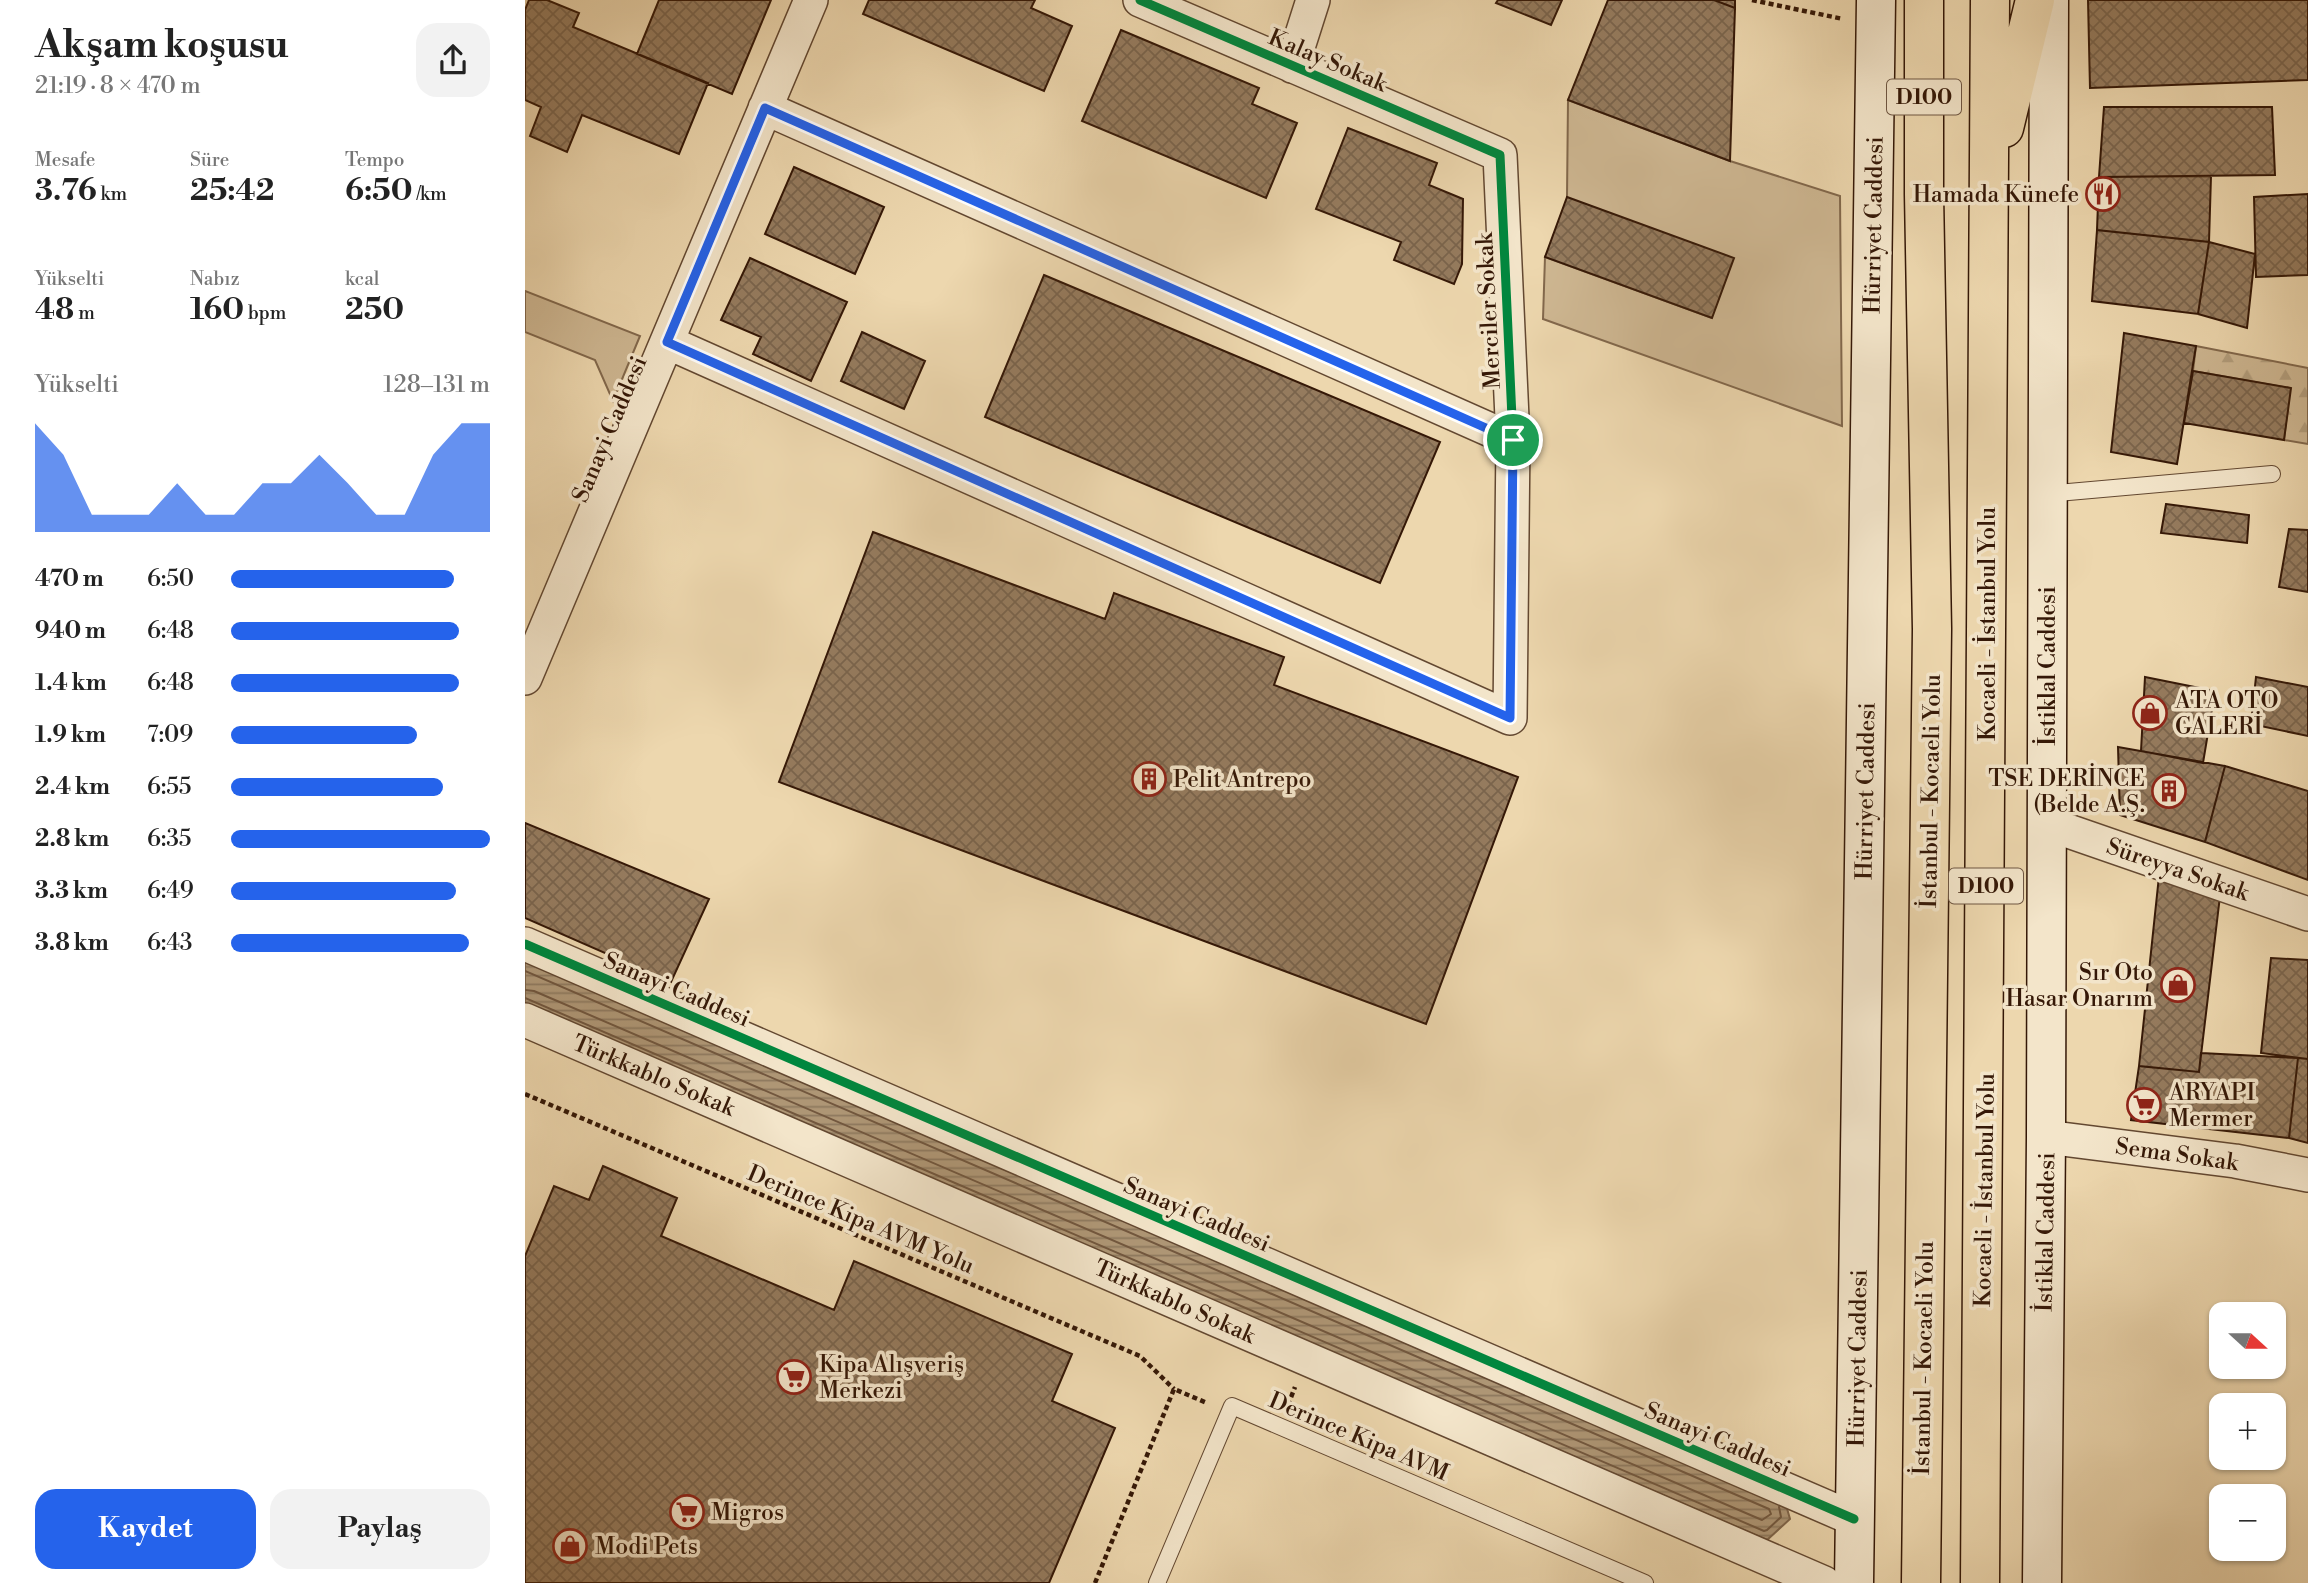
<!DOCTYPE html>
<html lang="tr">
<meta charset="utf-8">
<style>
:root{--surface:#fff;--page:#f2f2f2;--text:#222;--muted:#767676;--accent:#2563eb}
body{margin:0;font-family:"Libre Bodoni",serif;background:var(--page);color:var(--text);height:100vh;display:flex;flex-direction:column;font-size:26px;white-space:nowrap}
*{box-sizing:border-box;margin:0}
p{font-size:23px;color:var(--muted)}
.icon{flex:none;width:38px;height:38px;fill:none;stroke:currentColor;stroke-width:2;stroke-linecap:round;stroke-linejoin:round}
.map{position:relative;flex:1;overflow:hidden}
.panel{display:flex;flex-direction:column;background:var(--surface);width:525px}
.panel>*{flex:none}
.needle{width:46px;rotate:111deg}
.fabs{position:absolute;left:1684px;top:1302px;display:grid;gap:14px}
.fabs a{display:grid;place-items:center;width:77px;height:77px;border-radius:14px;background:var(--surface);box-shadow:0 2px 5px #0004;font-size:35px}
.pin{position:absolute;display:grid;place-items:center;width:60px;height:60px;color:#fff;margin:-30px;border:4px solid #fff;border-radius:50%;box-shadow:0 2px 7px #0007}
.round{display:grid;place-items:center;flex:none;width:74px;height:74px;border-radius:21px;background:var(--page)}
.overview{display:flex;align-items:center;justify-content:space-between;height:119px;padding:0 35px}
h1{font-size:38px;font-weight:700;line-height:52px}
.stats{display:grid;grid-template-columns:repeat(3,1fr);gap:10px;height:119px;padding:7px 35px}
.stats div{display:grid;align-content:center}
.stats b{font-size:30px;font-weight:700}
.stats small{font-size:19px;font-weight:400}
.stats p{font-size:19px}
.chart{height:196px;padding:14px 35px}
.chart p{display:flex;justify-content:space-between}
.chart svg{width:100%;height:126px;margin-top:7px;fill:var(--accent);opacity:.7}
.primary-button{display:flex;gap:14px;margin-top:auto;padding:14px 35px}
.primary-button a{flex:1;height:80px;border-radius:21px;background:var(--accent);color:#fff;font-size:28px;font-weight:700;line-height:80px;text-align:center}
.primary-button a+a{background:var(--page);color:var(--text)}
ul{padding:0 35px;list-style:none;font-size:23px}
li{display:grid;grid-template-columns:112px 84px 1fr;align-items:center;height:52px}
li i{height:18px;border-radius:9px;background:var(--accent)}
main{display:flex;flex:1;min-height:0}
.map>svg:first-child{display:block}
.green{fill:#ceb792;stroke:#82684c;stroke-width:2}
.forest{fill:url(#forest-firs);stroke:#82684c;stroke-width:2}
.water{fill:url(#water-rules);stroke:#7e6449;stroke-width:2}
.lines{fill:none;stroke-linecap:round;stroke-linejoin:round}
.shore{stroke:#72573e;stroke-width:2}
.building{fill:url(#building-cross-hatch);stroke:#351807;stroke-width:2}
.service-casing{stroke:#634831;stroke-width:18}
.minor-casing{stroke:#634831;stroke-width:36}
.secondary-casing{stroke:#351807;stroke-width:41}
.trunk-casing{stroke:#351807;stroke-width:41}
.path{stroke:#351807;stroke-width:4.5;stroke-dasharray:5 3.5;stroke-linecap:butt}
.service{stroke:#f3e5ca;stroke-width:16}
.minor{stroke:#f3e5ca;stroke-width:33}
.secondary{stroke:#f3e5ca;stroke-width:38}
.trunk{stroke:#edd7ae;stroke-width:38}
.cycleway-casing{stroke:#f3e5ca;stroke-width:13}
.cycleway{stroke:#00873e;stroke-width:9}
.route-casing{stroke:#fff;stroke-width:14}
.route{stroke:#2563eb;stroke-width:9}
.labels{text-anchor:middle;stroke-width:7;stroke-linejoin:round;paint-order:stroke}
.shield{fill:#f3e5ca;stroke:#6e5642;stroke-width:2}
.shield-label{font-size:21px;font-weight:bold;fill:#351807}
.street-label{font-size:23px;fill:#351807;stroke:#f3e5ca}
.poi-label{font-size:23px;fill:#351807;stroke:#f3e5ca;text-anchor:start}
</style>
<main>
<section class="panel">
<div class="overview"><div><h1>Akşam koşusu</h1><p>21:19 · 8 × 470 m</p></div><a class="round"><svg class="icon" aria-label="share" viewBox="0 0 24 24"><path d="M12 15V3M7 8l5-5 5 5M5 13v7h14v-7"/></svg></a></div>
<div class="stats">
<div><p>Mesafe</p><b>3.76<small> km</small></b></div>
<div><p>Süre</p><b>25:42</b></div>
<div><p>Tempo</p><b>6:50<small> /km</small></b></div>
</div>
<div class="stats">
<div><p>Yükselti</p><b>48<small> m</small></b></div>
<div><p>Nabız</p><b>160<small> bpm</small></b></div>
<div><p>kcal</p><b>250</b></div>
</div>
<div class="chart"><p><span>Yükselti</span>128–131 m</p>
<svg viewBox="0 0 160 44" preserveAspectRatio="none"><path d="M0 44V6L10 17L20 38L30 38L40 38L50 27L60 38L70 38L80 27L90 27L100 17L110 27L120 38L130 38L140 17L150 6L160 6V44z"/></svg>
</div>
<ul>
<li><b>470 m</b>6:50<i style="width:86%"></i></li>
<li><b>940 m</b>6:48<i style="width:88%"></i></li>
<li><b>1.4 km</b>6:48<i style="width:88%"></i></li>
<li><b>1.9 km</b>7:09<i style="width:72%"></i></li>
<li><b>2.4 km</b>6:55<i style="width:82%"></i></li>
<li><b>2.8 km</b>6:35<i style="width:100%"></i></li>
<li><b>3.3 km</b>6:49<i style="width:87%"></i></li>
<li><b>3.8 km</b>6:43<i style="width:92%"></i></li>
</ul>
<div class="primary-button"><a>Kaydet</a><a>Paylaş</a></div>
</section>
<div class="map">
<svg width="1783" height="1583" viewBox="0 0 1783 1583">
<defs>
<pattern id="forest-firs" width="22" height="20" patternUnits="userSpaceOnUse" patternTransform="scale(1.75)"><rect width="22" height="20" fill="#ceb792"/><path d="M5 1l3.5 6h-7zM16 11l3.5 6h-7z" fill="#b29d7c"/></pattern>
<pattern id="water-rules" width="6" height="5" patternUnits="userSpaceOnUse" patternTransform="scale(1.75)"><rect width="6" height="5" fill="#ae9675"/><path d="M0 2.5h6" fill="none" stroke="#8e795e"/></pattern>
<pattern id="building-cross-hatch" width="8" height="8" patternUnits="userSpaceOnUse" patternTransform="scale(1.75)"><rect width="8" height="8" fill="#957b5e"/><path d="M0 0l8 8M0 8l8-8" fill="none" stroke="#7a644c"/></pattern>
</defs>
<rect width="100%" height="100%" fill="#edd7ae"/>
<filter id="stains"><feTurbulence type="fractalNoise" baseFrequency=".00286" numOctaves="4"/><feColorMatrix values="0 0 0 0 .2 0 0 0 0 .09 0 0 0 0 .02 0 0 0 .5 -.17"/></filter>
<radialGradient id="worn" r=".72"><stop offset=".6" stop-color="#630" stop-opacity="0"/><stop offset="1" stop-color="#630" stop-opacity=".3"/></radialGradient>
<path class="green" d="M 1043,100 L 1205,161 L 1315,196 L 1317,426 L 1018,319 L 1020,257 L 1187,318 L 1042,197 Z
M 0,291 L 115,336 L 88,401 L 70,360 L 0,332 Z"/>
<path class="forest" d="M 1671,346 L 1783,368 L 1783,444 L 1759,440 L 1765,388 L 1668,371 Z"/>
<path class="water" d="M 0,954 L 1259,1498 L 1265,1519 L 1242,1540 L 0,1004 Z"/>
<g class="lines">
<path class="shore" d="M 0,971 L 1244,1509 L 1246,1514 L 1237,1520 L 9,991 L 0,990
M 0,998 L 1239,1531 L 1242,1530 L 1256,1517 L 1254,1507"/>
</g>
<path class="building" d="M 4,0 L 22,0 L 54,13 L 48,27 L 183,83 L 154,154 L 57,115 L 42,152 L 5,136 L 16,107 L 0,100 L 0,10 Z
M 134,0 L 246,0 L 207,94 L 112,54 Z
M 344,0 L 510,0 L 506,8 L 547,26 L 519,91 L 338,14 Z
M 973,0 L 1037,0 L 1026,25 L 971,3 Z
M 1083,0 L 1189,0 L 1210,8 L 1205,161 L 1043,100 Z
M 1189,0 L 1210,0 L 1210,8 Z
M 1563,0 L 1783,0 L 1783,80 L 1565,88 Z
M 596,30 L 734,88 L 727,104 L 772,123 L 741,198 L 557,121 Z
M 1579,107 L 1747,107 L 1750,175 L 1574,177 Z
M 823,128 L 912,163 L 904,185 L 938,199 L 937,264 L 929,284 L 869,260 L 876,242 L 791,209 Z
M 269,167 L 359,207 L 330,274 L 240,234 Z
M 1686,176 L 1684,242 L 1572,230 L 1574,177 Z
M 1783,194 L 1783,275 L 1731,277 L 1729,197 Z
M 1042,197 L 1209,258 L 1187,318 L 1020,257 Z
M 1572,230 L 1684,242 L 1673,314 L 1567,301 Z
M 1684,242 L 1730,254 L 1722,328 L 1673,314 Z
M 225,258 L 322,302 L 286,381 L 228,354 L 236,337 L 196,320 Z
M 519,275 L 915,442 L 855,583 L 460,417 Z
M 337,332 L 400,361 L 379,409 L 316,381 Z
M 1599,333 L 1671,346 L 1652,464 L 1586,452 Z
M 1668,371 L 1766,388 L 1759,440 L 1659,423 Z
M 1641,504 L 1724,515 L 1722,543 L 1636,533 Z
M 1764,529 L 1783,530 L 1783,592 L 1754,587 Z
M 348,532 L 580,619 L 589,593 L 759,657 L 749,685 L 993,777 L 901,1024 L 254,782 Z
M 1620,677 L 1690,691 L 1678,763 L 1616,751 Z
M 1731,677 L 1783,687 L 1783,736 L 1726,724 Z
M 1593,747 L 1700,766 L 1680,842 L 1595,815 Z
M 1700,766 L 1783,791 L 1783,880 L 1680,842 Z
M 0,823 L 184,899 L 146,982 L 0,918 Z
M 1634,876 L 1695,896 L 1674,1072 L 1614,1066 Z
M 1746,958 L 1783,960 L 1783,1059 L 1736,1053 Z
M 1676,1053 L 1773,1058 L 1764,1138 L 1606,1120 L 1614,1066 L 1674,1072 Z
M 1773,1058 L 1783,1059 L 1783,1143 L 1764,1138 Z
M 78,1166 L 152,1198 L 136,1236 L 309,1310 L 329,1261 L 547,1354 L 527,1401 L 590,1428 L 524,1583 L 0,1583 L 0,1256 L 29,1186 L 64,1200 Z"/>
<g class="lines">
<g class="service-casing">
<path id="service" d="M 1521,494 L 1747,474
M 632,1583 L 707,1406 L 1120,1583"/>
</g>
<g class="minor-casing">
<path id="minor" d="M 767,66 L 788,0
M 240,108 L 988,440
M 142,342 L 985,718 L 988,440 L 975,155 L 615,0
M 0,678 L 286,0
M 1523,824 L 1783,914
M 0,944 L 1329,1519
M 0,1020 L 1299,1583
M 1521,1137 L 1710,1161 L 1783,1175"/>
</g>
<g class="secondary-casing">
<path id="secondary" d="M 1329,1583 L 1351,0
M 1517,1583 L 1521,1137 L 1524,0"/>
</g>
<g class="trunk-casing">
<path id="trunk" d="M 1479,128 L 1510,0
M 1396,1583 L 1407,629 L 1399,194 L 1399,0
M 1455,1583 L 1465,0"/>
</g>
<path class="path" d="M 1227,0 L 1318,19
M 0,1094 L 615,1356 L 649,1389
M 763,1405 L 770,1387
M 570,1583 L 649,1389 L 682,1403"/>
<use href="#service" class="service"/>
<use href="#minor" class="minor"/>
<use href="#secondary" class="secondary"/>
<use href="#trunk" class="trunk"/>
<g class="cycleway-casing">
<path id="cycleway" d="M 142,342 L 985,718 L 988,440 L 975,155 L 615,0
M 0,944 L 1329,1519"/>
</g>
<use href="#cycleway" class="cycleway"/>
</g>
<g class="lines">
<g class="route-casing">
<path id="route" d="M 240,108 L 988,440 L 985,718 L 142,342 Z"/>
</g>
<use href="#route" class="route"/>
</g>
<defs>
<g id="restaurant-ring" transform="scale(1.75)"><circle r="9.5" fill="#f3e5ca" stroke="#8f2418" stroke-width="1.5"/><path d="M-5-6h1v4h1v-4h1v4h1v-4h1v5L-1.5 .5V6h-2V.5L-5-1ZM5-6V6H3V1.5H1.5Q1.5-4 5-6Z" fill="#8f2418"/></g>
<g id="shop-ring" transform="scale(1.75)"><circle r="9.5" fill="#f3e5ca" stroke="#8f2418" stroke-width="1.5"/><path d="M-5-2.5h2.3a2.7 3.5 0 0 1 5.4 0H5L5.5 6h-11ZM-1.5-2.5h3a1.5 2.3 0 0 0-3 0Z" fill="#8f2418"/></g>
<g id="building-ring" transform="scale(1.75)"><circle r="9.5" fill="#f3e5ca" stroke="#8f2418" stroke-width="1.5"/><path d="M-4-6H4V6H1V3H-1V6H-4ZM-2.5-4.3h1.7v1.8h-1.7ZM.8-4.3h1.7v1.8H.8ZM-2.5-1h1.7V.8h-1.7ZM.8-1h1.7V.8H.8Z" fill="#8f2418"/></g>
<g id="supermarket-ring" transform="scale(1.75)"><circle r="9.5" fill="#f3e5ca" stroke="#8f2418" stroke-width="1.5"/><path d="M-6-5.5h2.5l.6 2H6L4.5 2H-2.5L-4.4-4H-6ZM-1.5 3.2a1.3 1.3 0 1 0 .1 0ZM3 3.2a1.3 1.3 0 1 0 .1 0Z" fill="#8f2418"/></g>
</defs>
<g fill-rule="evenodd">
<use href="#restaurant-ring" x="1578" y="194"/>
<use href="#shop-ring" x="1625" y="713"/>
<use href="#building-ring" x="624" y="779"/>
<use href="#building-ring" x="1644" y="791"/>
<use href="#shop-ring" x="1653" y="985"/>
<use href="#supermarket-ring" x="1619" y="1105"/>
<use href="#supermarket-ring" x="269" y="1377"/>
<use href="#supermarket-ring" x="162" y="1512"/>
<use href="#shop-ring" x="45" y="1546"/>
</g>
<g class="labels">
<g class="shield">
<rect x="1362" y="79.5" width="74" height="35" rx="5"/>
<rect x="1424" y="868.5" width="74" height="35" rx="5"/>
</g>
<g class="shield-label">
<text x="1399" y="104">D100</text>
<text x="1461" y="893">D100</text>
</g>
<g class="street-label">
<text transform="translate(803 60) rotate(23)" y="8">Kalay Sokak</text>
<text transform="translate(1348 225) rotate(-89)" y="8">Hürriyet Caddesi</text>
<text transform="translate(963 311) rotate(-93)" y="8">Merciler Sokak</text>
<text transform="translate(84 429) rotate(-67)" y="8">Sanayi Caddesi</text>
<text transform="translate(1462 624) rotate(-90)" y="8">Kocaeli - İstanbul Yolu</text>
<text transform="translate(1522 666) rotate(-90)" y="8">İstiklal Caddesi</text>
<text transform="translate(1340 791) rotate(-89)" y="8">Hürriyet Caddesi</text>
<text transform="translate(1405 791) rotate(-89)" y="8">İstanbul - Kocaeli Yolu</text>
<text transform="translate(1653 869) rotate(19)" y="8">Süreyya Sokak</text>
<text transform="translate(152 989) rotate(23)" y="8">Sanayi Caddesi</text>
<text transform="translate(129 1075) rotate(23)" y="8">Türkkablo Sokak</text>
<text transform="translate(1652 1154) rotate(8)" y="8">Sema Sokak</text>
<text transform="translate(1459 1190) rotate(-89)" y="8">Kocaeli - İstanbul Yolu</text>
<text transform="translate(672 1214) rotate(23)" y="8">Sanayi Caddesi</text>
<text transform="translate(336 1219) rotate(23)" y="8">Derince Kipa AVM Yolu</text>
<text transform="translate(1520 1232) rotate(-89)" y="8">İstiklal Caddesi</text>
<text transform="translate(650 1301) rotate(24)" y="8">Türkkablo Sokak</text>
<text transform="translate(1332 1358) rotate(-89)" y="8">Hürriyet Caddesi</text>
<text transform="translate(1398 1358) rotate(-89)" y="8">İstanbul - Kocaeli Yolu</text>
<text transform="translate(834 1436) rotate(23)" y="8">Derince Kipa AVM</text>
<text transform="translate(1193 1439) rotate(23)" y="8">Sanayi Caddesi</text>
</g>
<g class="poi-label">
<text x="1554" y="202" text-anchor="end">Hamada Künefe</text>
<text x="1650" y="708">ATA OTO<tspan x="1650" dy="26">GALERİ</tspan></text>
<text x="1620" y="786" text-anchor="end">TSE DERİNCE<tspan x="1620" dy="26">(Belde A.Ş.</tspan></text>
<text x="648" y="787">Pelit Antrepo</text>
<text x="1628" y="980" text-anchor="end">Sır Oto<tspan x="1628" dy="26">Hasar Onarım</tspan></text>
<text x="1644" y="1100">ARYAPI<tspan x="1644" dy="26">Mermer</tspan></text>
<text x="294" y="1372">Kipa Alışveriş<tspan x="294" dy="26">Merkezi</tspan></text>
<text x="186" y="1520">Migros</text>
<text x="70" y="1554">Modi Pets</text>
</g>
</g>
<rect width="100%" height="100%" filter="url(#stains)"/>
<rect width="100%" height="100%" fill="url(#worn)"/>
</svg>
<div class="fabs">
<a><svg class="needle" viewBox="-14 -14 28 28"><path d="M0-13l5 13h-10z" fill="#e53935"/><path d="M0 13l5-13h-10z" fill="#767676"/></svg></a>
<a>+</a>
<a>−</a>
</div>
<div class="pin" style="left:988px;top:440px;background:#1e9e55"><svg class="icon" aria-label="arrive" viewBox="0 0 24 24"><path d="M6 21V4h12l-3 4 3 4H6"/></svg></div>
</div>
</main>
